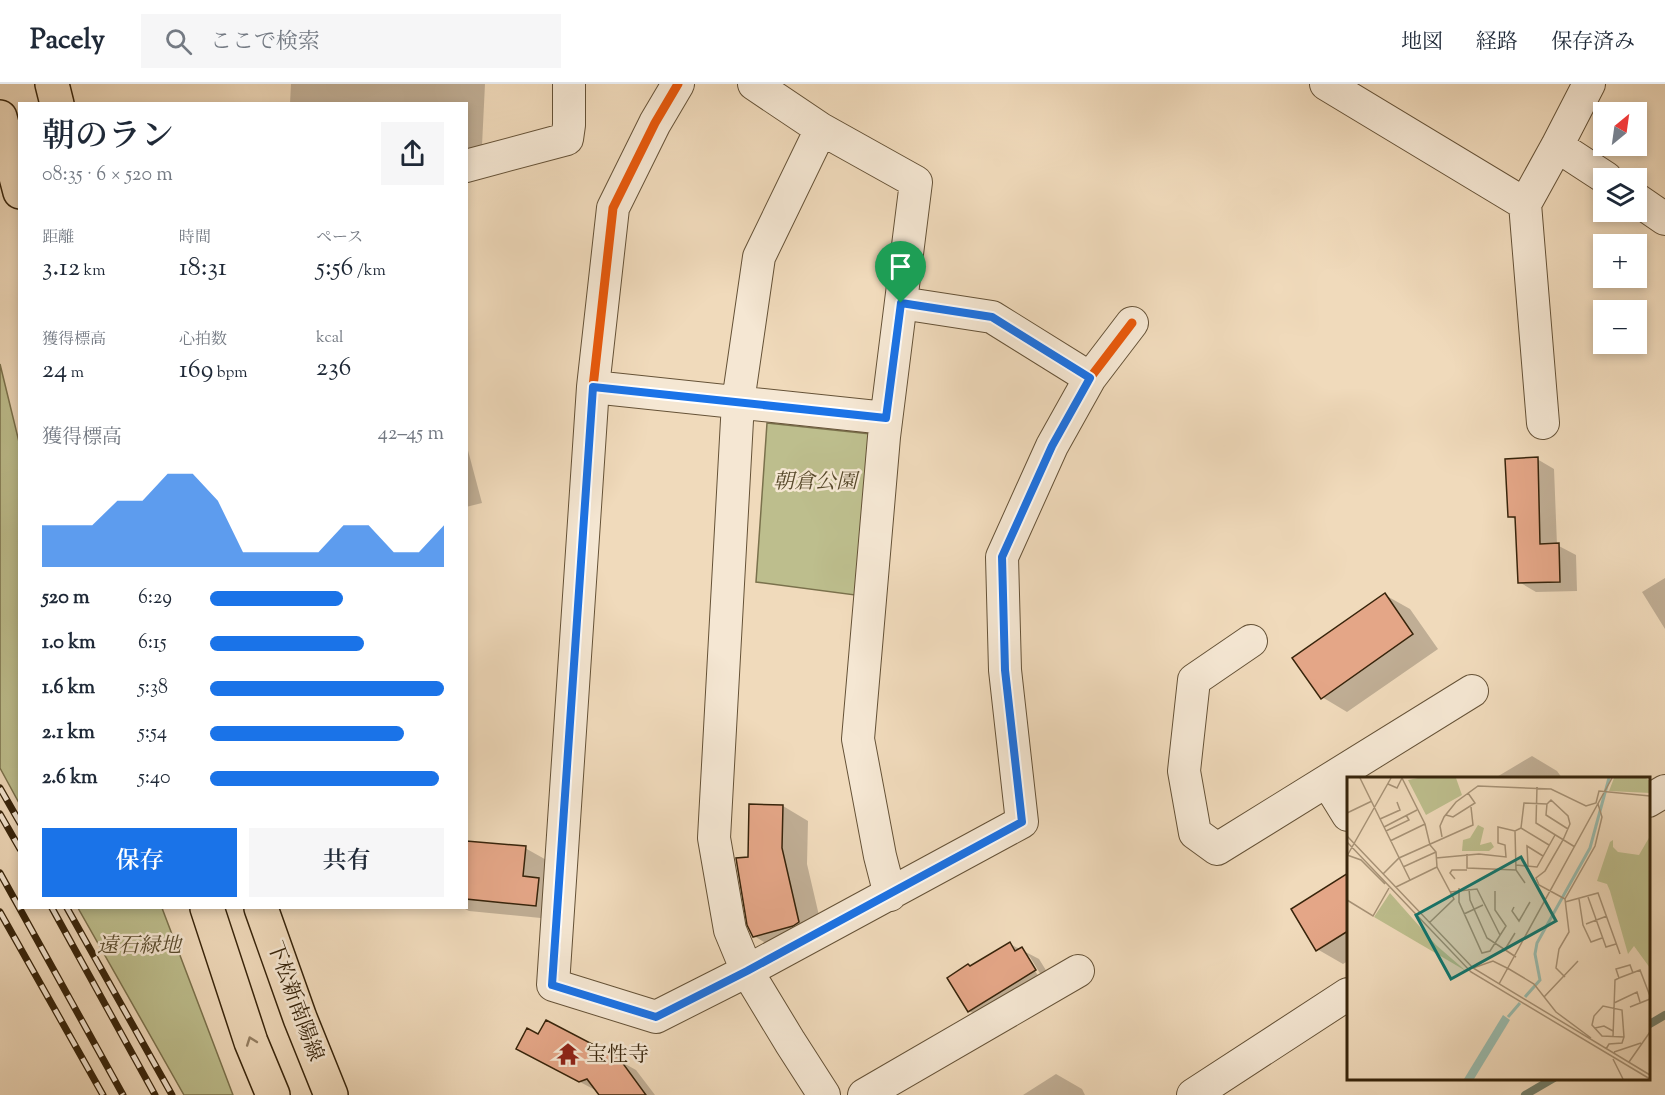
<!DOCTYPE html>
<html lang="ja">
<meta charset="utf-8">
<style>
:root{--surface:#fff;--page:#f6f6f7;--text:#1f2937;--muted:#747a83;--line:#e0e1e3;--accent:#1a73e8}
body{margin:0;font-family:"Sorts Mill Goudy","Noto Serif JP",serif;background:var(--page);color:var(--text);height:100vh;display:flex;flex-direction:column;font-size:22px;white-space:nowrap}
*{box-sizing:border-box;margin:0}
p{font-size:20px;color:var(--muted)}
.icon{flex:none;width:33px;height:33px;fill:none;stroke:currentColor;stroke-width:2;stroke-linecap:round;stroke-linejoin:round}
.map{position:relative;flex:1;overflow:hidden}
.side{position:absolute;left:18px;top:18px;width:450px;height:807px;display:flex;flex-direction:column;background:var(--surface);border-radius:0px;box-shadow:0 3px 9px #0003}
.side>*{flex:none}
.needle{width:39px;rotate:29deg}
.buttons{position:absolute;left:1593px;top:18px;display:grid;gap:12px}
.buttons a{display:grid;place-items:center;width:54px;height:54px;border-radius:0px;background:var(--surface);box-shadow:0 3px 9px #0003;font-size:30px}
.pin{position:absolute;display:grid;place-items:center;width:51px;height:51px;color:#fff;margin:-62px -26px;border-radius:50% 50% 50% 0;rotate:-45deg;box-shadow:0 0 6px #0007}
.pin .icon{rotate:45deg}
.round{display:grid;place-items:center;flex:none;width:63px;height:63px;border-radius:0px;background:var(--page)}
.headline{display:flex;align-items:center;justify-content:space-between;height:102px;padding:0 24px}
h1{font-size:33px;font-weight:600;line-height:45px}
.metrics{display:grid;grid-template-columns:repeat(3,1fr);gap:9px;height:102px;padding:6px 24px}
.metrics div{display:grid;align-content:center}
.metrics b{font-size:26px;font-weight:600}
.metrics small{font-size:16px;font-weight:400}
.metrics p{font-size:16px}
.chart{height:168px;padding:12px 24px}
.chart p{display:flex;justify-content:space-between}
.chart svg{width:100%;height:108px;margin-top:6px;fill:var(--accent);opacity:.7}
.action{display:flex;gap:12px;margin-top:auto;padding:12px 24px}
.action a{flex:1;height:69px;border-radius:0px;background:var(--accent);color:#fff;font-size:24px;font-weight:600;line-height:69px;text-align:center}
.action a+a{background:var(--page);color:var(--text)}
ul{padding:0 24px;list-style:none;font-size:20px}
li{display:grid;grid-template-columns:96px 72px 1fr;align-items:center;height:45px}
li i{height:15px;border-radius:8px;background:var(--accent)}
header{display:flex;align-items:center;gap:36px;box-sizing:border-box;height:84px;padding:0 30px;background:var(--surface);border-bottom:2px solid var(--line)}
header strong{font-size:28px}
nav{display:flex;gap:33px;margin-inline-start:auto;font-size:21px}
.search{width:420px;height:54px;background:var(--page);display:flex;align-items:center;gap:15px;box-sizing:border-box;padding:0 21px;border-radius:0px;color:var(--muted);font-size:22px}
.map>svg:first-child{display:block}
.green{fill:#bdbe8d;stroke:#7a714c;stroke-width:1.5}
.shadow{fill:#0003;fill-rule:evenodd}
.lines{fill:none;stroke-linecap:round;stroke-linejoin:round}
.stream{stroke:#727f6c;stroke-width:8}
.building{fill:#e4a687;stroke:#37240b;stroke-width:1.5}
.minor-casing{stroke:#655237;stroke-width:34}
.major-casing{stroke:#37240b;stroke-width:36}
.minor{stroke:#f5e7d3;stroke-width:32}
.major{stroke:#f0dabb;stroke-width:33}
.rail-casing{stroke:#37240b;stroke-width:7}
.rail{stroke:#f5e7d3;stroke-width:4.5;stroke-dasharray:14;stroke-linecap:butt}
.cycleway-casing{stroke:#f5e7d3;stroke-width:13}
.cycleway{stroke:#e8590c;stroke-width:9}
.oneway{stroke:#947f63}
.route-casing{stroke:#fff;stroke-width:12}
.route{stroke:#1a73e8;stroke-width:8}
.labels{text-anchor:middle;stroke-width:5;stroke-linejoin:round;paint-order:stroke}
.park-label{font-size:21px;font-style:italic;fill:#584a2c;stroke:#f5e7d3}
.street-label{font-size:21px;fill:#37240b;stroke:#f5e7d3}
.poi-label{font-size:21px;fill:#37240b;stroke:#f5e7d3;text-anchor:start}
.inset-river{fill:none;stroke:#9abbad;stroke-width:3}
.inset-road{fill:none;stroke:#a69175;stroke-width:1.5}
.view{fill:#0f766e;fill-opacity:0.15;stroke:#0f766e;stroke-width:3}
.inset-edge{fill:none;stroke:#37240b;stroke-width:3}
</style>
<header>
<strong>Pacely</strong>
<div class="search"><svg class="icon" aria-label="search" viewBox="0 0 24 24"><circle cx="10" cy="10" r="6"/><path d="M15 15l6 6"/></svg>ここで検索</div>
<nav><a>地図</a><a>経路</a><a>保存済み</a></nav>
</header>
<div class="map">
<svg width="1665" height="1011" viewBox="0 0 1665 1011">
<rect width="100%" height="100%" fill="#f0dabb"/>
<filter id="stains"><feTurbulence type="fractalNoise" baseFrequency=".00333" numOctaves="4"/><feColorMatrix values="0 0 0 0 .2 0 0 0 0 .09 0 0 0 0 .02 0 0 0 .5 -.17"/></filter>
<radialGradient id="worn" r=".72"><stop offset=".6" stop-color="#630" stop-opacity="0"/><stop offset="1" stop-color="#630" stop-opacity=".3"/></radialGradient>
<path class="green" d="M 0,280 L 20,362 L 19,719 L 0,684 Z
M 767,339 L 871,350 L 855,511 L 756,498 Z
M 78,824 L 162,824 L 233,1011 L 184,1011 Z"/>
<path class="shadow" d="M 291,0 L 485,0 L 481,82 L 466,84 L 466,20 L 290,20 Z
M 466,359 L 482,419 L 466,423 Z
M 1537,375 L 1554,385 L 1557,461 L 1576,471 L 1577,507 L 1536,508 L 1519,498 L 1517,436 L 1509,432 Z
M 1665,494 L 1665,545 L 1642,508 Z
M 1385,511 L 1410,525 L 1438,565 L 1347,628 L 1322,613 Z
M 1532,672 L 1557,687 L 1562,694 L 1495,694 Z
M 750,721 L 783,722 L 808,737 L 807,780 L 824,853 L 779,867 L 754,852 L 749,774 Z
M 525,764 L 550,778 L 561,836 L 469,827 L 463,824 L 466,824 L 466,771 Z
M 1348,791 L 1348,877 L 1343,880 L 1317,865 L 1293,825 Z
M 1010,860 L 1039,875 L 1052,896 L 986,936 L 969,927 L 971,883 ZM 1024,868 L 1030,873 L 1041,891 L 1039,893 L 1023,869 Z
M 539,952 L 618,976 L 636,986 L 655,1011 L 601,1011 L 597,1007 L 535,974 Z
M 1056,990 L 1082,1005 L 1085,1011 L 1023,1011 Z"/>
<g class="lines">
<path class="stream" d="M 1648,941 L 1665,931
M 1525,1011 L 1554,994"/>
</g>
<path class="building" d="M 1538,373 L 1540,460 L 1559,459 L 1560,498 L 1518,499 L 1515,433 L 1508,433 L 1505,375 Z
M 1385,509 L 1413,550 L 1321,615 L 1292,574 Z
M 749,720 L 783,721 L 782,764 L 799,838 L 793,842 L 753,853 L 747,841 L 736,774 L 748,773 Z
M 466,757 L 526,762 L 523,792 L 539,794 L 536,822 L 466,815 Z
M 1348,789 L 1348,847 L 1316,867 L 1291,825 Z
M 1010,858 L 1015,867 L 1022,863 L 1036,886 L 968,928 L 947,894 L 968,880 L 970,882 Z
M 546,936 L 619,974 L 646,1011 L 599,1011 L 587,995 L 579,998 L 516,965 L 527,944 L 538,950 Z"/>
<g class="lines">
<g class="minor-casing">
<path id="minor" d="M 678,0 L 655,39 L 613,124 L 593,303 L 553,901 L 656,933 L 747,887 L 1022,738 L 1005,586 L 1002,473 L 1052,362 L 1090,294 L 1132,239
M 754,0 L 821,45 L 916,98 L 884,353 L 858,655 L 880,772 L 890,811
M 1326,0 L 1525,120
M 821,45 L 759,173 L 738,318 L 714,754 L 730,846 L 747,887 L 790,958 L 824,1011
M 1557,62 L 1606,94
M 466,82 L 567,55 L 569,41 L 569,0
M 1636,115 L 1665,135
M 901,219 L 992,233 L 1090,294
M 593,303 L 886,334
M 1543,339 L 1525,120 L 1557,62 L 1589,0
M 1251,557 L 1194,596 L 1184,687 L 1195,749 L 1217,765 L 1472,607
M 1327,697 L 1348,731
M 1648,717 L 1665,707
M 864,1011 L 1078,887
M 1193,1011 L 1348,910"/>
</g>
<g class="major-casing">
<path id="major" d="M 52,0 L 57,20
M 0,33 L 20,108
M 207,824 L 251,958 L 273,1011
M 261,824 L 300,934 L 331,1011"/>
</g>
<use href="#minor" class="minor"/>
<use href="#major" class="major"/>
<g class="rail-casing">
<path id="rail" d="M 0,704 L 20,739
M 0,730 L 20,765
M 0,789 L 123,1011
M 52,824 L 155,1011
M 67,824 L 172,1011
M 0,828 L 103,1011"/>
</g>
<use href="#rail" class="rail"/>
<g class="cycleway-casing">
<path id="cycleway" d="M 678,0 L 655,39 L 613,124 L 593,303 L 553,901 L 656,933 L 747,887 L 1022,738 L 1005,586 L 1002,473 L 1052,362 L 1090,294 L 1132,239"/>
</g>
<use href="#cycleway" class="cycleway"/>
</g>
<defs><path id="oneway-chevron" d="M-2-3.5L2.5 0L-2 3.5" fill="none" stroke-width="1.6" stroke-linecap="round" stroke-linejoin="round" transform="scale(1.5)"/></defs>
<use class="oneway" href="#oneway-chevron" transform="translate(251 957) rotate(-110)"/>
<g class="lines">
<g class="route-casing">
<path id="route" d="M 901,219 L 992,233 L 1090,294 L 1052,362 L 1002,473 L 1005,586 L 1022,738 L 747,887 L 656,933 L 552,901 L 593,303 L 886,334 Z"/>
</g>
<use href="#route" class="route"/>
</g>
<defs>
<g id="temple-bare" transform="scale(1.8)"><path d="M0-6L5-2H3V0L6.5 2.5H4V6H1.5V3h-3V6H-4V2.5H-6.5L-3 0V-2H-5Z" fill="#8f2418" stroke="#f5e7d3" stroke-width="2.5" paint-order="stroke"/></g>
</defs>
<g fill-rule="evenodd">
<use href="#temple-bare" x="568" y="970"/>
</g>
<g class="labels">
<g class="park-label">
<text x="815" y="404">朝倉公園</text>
<text x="139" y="868">遠石緑地</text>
</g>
<g class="street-label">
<text transform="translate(296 917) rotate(70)" y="7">下松新南陽線</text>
</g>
<g class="poi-label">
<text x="586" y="977">宝性寺</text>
</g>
</g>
<g transform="translate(1347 693)">
<rect width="303" height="303" fill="#f0dabb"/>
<path d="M 71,1 L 109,1 L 115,18 L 79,38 L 61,3 ZM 267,1 L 299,1 L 303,4 L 303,16 L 262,14 ZM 131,48 L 137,51 L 133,68 L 144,65 L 147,70 L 142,74 L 115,74 L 116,63 L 123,61 ZM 303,59 L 303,191 L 287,169 L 281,177 L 263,114 L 260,107 L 250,104 L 263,65 L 266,63 L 266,70 L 271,75 L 292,78 ZM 43,116 L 89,168 L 119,194 L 27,140 Z" fill="#bdbe8d"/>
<path d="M 156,238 L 163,243 L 127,302 L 117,302 Z" fill="#9abbad"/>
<path class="inset-river" d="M 178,220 L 193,203 L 188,177 L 190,166 L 243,71 L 262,1M 161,240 L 173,226"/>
<path class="inset-road" d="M 13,1 L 63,103M 55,1 L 78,47 L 83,68 L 89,75 L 90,90 L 107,122 L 82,146M 41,7 L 50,11 L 55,1M 190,10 L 189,46 L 228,70M 200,27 L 199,38 L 221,52M 0,36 L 25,24M 99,38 L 106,40 L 128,26 L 121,16M 33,42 L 53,33 L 50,25M 37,50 L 70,33M 174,51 L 177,26 L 200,27 L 204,23 L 221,39 L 223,47 L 216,63 L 198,94 L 189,101 L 192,108 L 218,122M 174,51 L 202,68M 39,54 L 62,43 L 59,38M 168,54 L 169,93 L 178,106M 0,59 L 126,191 L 303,298M 95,60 L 93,49 L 97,40 L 109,25 L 131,9 L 204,12 L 239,29 L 249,26 L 252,14 L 303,19M 43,64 L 78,47M 0,65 L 124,195 L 303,302M 120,77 L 120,91 L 169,93M 0,78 L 14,83 L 38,107M 0,79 L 44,1M 89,81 L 132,77 L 159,80 L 158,68 L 151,66 L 151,50 L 168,54 L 174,51M 169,88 L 190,90 L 208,58M 181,89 L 180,69 L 196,79M 56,90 L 89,75M 36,97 L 52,81 L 126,48 L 124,30M 108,102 L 103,96 L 105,93 L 120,93M 49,110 L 90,90M 112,111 L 112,125 L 135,176 L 143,174 L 159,149 L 148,133 L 148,114M 122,112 L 123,123 L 140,161 L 169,180M 103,115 L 130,112 L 153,158M 241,120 L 259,170 L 269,167M 232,122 L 236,148 L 244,165 L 255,161M 0,123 L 26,139 L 42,111M 218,125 L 251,116 L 273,177M 167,130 L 165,134 L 172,144 L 183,125M 117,137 L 136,128M 239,147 L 260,139M 157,174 L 168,156M 126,191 L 146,184 L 162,192 L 187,207 L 209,235 L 244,261M 218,200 L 209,191 L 212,172 L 222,155 L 218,122 L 248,69 L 255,40 L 251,27M 272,201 L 293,193 L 303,219M 152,207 L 265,1M 197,220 L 231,184M 267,226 L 290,215 L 293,225M 283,230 L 303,222M 248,251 L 257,249 L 266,254M 266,260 L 268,203 L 272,201 L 269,192 L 283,188 L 286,196M 259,272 L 262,267 L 275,266 L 277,260 L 275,233 L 256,229 L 247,239 L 245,248 L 255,259 L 277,260M 267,275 L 294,266M 266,282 L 276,302M 282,285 L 303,255"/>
<path class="view" d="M 174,80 L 209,144 L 104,202 L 69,138 Z"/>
<rect width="303" height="303" class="inset-edge"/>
</g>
<rect width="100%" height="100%" filter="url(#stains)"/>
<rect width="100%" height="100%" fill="url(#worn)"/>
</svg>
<div class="buttons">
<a><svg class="needle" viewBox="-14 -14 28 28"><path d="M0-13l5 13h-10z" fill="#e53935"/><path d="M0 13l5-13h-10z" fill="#747a83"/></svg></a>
<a><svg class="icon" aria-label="layers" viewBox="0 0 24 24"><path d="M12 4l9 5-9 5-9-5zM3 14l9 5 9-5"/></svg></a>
<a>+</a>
<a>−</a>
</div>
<div class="pin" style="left:901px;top:219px;background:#1e9e55"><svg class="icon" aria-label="arrive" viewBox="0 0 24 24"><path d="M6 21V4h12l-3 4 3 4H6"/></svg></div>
<section class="side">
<div class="headline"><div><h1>朝のラン</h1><p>08:35 · 6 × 520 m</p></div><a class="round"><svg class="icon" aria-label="share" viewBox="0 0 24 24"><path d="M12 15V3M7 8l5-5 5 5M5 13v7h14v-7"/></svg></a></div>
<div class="metrics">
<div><p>距離</p><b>3.12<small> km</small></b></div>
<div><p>時間</p><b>18:31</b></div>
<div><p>ペース</p><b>5:56<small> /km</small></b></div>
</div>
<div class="metrics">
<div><p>獲得標高</p><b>24<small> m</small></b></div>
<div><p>心拍数</p><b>169<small> bpm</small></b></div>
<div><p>kcal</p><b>236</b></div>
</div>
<div class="chart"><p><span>獲得標高</span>42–45 m</p>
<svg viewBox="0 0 160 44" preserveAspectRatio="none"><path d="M0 44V27L10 27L20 27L30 17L40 17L50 6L60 6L70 17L80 38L90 38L100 38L110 38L120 27L130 27L140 38L150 38L160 27V44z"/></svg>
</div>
<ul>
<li><b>520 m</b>6:29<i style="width:57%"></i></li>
<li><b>1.0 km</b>6:15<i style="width:66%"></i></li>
<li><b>1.6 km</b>5:38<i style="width:100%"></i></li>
<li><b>2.1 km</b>5:54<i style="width:83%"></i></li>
<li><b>2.6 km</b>5:40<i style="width:98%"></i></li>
</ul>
<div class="action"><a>保存</a><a>共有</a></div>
</section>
</div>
